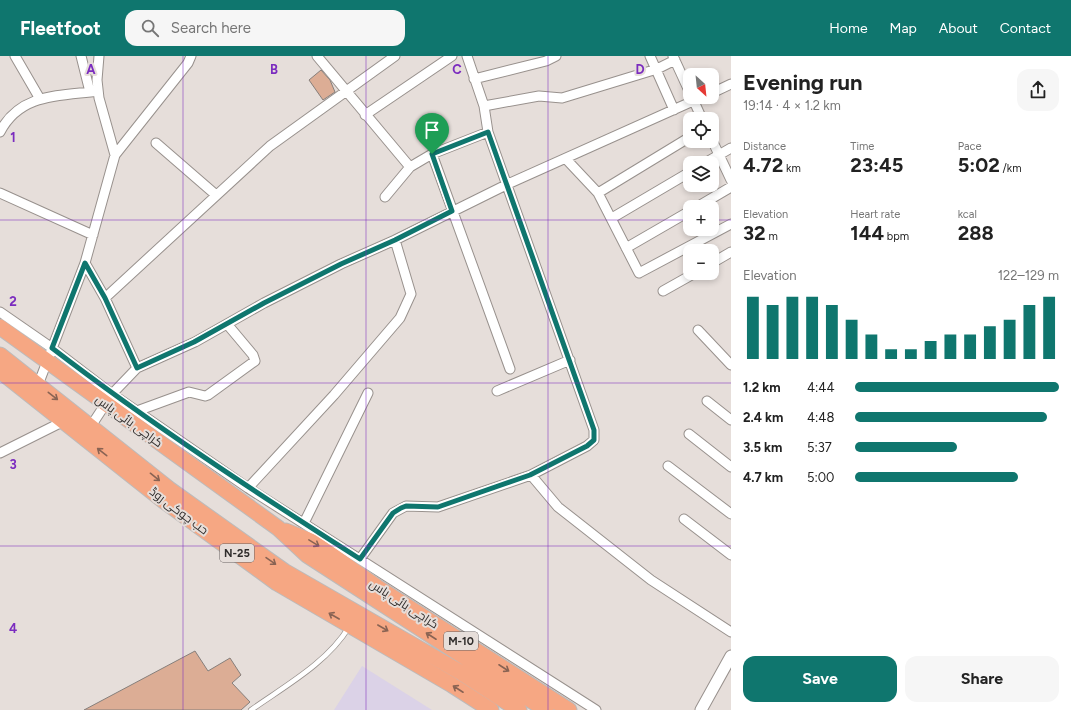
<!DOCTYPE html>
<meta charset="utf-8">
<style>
:root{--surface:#fff;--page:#f6f6f6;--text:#222;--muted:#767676;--accent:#0f766e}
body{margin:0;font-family:Figtree,Cairo,sans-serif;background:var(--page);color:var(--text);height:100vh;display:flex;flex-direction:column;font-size:15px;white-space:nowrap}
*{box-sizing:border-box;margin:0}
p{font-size:13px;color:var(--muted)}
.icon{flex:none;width:22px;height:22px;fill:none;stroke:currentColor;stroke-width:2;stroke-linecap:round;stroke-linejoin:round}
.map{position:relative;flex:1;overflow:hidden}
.side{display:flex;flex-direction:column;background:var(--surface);width:340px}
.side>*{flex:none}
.needle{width:26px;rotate:153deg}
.fabs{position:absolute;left:683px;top:12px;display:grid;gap:8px}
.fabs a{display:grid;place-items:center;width:36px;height:36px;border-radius:8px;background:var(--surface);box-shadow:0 2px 6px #0003;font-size:20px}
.pin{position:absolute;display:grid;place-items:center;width:34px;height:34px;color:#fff;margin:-41px -17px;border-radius:50% 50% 50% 0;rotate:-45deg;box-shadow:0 0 4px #0007}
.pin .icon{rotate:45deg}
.round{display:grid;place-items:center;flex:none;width:42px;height:42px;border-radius:12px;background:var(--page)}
.headline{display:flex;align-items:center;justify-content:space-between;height:68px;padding:0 12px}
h1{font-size:22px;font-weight:700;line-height:30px}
.metrics{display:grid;grid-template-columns:repeat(3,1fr);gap:6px;height:68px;padding:4px 12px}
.metrics div{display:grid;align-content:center}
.metrics b{font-size:20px;font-weight:700}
.metrics small{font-size:11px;font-weight:400}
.metrics p{font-size:11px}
.chart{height:112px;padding:8px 12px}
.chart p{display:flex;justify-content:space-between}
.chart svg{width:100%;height:72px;margin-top:4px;stroke:var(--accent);stroke-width:6}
.cta{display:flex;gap:8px;margin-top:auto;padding:8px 12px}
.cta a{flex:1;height:46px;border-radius:12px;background:var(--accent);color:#fff;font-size:16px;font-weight:700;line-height:46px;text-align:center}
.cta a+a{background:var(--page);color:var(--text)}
ul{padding:0 12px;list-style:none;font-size:13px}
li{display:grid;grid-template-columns:64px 48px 1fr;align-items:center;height:30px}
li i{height:10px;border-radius:5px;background:var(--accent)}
header{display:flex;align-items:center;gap:24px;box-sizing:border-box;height:56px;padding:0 20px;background:var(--accent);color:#fff}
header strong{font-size:19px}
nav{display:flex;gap:22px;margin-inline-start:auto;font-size:14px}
.search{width:280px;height:36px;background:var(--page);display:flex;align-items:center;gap:10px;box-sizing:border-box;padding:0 14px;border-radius:12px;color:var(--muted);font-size:15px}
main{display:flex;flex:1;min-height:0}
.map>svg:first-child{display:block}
.medical{fill:#dbd2e7}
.building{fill:#dcad95;stroke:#867f7b}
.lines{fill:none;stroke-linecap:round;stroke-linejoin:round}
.service-casing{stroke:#98918d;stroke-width:6}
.minor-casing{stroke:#98918d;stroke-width:11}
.tertiary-casing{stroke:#98918d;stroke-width:13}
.trunk-casing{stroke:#bcbbbb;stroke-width:17}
.service{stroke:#fff;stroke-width:4.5}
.minor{stroke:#fff;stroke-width:9}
.tertiary{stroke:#fff;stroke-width:11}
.trunk{stroke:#f6a783;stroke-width:15}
.oneway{stroke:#896353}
.route-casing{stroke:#fff;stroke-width:8}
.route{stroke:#0f766e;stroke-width:5}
.grid{fill:none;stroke:#7b2cbf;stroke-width:1;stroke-opacity:0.55}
.labels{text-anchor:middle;stroke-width:4;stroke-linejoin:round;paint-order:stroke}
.shield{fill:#e6deda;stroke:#666160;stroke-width:1}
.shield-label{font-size:11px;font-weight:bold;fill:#2f2c2b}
.street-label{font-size:12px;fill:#2f2c2b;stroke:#e6deda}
.grid-label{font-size:13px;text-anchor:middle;font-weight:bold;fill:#7b2cbf;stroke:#e6deda;stroke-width:4;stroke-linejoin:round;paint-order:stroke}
</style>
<header>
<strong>Fleetfoot</strong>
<div class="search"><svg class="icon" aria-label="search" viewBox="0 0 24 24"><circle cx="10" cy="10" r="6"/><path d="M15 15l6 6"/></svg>Search here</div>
<nav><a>Home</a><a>Map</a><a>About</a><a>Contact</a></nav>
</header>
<main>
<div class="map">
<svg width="731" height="654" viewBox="0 0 731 654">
<rect width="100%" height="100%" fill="#e6deda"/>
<path class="medical" d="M 362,610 L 432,654 L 334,654 Z"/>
<path class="building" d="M 321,14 L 330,24 L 335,36 L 323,44 L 309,24 Z
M 195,595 L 208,615 L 230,602 L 241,619 L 232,627 L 250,646 L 241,654 L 84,654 Z"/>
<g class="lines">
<g class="service-casing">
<path id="service" d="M 251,654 C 285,630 327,607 349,571"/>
</g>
<g class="minor-casing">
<path id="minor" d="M 15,0 L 40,43
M 81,0 L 90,36
M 99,0 L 97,24 L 99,42 L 115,99
M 317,0 L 410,111
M 467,0 L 484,50 L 488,76 L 594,374 L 594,384 L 587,390 L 531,419 L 558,451 L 651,524 L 731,576
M 650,0 L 674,54
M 673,0 L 690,37
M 474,23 L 546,5 L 556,0
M 712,37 L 731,28
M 692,41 L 702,63
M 484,50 L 539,40 L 562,42 L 657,13 L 675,4
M 365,59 L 452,0
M 0,76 C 20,37 60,40 98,35
M 712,84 L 731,124
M 156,87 L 216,139
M 432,98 L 510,313
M 566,103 L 598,137 L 639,217 L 731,168
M 705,107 L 731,92
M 0,137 L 93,179
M 598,137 L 690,81
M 385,141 L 410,111 L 432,98 L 488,76
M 697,151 L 731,131
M 612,162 L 690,116
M 626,192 L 690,155
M 85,207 L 105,242 L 137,312
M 712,207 L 731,196
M 663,235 L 695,217
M 105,242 L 270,90 L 395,0
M 0,256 L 52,292 L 112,338 L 248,432 L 596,654
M 698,274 L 731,309
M 38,329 L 85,207 L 115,99 L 188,7 L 191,0
M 497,335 L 570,304
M 707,345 L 731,364
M 137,355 L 189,336 L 205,340 L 208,339 L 255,305 L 253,299 L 227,268
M 91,370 L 112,338 L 137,312 L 195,286 L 264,247 L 341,208 L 395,184 L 508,128 L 702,41
M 689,378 L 731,411
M 0,397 L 64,365
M 668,410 L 731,458
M 248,432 L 334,339 L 400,262 L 411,238 L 395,184
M 684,463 L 731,499
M 304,467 L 368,337
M 360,503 L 393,457 L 406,450 L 438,451 L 531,419"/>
</g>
<g class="tertiary-casing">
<path id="tertiary" d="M 701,654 L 731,600"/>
</g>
<g class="trunk-casing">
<path id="trunk" d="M 0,271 L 278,472 L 307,499 L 546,654
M 0,299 L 169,433 L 284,515 L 460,616 L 519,654
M 0,315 L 164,445 L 277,527 L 452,629 L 491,654
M 286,475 L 313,486 L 377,531 L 569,654"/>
</g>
<use href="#service" class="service"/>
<use href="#minor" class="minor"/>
<use href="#tertiary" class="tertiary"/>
<use href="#trunk" class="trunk"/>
</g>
<defs><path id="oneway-shaft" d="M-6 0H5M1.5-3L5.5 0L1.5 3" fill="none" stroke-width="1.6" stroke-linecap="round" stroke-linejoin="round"/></defs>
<g class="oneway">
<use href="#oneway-shaft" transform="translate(53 340) rotate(38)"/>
<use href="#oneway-shaft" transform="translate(102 396) rotate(-142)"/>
<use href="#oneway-shaft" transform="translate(155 421) rotate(39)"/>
<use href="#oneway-shaft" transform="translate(314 487) rotate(31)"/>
<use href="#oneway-shaft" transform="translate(271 505) rotate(35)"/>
<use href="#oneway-shaft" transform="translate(334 560) rotate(-150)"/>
<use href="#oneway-shaft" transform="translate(383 572) rotate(30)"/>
<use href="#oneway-shaft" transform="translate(431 580) rotate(-147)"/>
<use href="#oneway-shaft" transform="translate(504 612) rotate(33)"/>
<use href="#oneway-shaft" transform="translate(458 633) rotate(-147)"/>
</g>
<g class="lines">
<g class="route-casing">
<path id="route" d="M 488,76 L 594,374 L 594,384 L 587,390 L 530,419 L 438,451 L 406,450 L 401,452 L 393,457 L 360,503 C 255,436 151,368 52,292 L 85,207 L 105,242 L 137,312 L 194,286 L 264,247 L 341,208 L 395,184 L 452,155 L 432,98 Z"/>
</g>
<use href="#route" class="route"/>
</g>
<path class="grid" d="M 183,0 L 183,654M 366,0 L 366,654M 548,0 L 548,654M 0,164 L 690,164M 712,164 L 731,164M 0,327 L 731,327M 0,490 L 731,490"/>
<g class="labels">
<g class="shield">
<rect x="220" y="488" width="34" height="18" rx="3"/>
<rect x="444" y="576" width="34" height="18" rx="3"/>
</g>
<g class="shield-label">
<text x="237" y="501">N-25</text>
<text x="461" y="589">M-10</text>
</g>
<g class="street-label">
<text transform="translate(129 365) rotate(36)" y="4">کراچی بائی پاس</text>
<text transform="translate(179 455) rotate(37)" y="4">حب چوکی روڈ</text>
<text transform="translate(404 548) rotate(33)" y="4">کراچی بائی پاس</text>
</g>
</g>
<g class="grid-label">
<text x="91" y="18">A</text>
<text x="274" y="18">B</text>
<text x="457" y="18">C</text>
<text x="640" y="18">D</text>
<text x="13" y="86">1</text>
<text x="13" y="250">2</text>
<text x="13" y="413">3</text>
<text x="13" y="577">4</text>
</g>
</svg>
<div class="fabs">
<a><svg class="needle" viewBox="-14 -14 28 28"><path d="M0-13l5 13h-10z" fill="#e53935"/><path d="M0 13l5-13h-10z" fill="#767676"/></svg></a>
<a><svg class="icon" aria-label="locate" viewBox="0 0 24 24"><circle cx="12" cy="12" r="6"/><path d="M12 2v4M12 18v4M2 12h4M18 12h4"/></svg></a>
<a><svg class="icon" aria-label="layers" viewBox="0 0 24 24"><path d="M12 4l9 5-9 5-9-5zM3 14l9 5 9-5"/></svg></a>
<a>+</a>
<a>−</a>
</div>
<div class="pin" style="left:432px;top:98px;background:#1e9e55"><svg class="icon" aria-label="arrive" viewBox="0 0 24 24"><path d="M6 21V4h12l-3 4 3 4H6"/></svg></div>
</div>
<section class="side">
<div class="headline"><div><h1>Evening run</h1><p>19:14 · 4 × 1.2 km</p></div><a class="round"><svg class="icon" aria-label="share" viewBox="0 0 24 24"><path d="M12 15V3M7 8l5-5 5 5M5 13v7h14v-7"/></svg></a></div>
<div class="metrics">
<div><p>Distance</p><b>4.72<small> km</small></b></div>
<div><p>Time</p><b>23:45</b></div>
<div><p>Pace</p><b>5:02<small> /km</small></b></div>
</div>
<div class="metrics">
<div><p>Elevation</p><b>32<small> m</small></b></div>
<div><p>Heart rate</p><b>144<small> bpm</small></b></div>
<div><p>kcal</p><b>288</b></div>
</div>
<div class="chart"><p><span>Elevation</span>122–129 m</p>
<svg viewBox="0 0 160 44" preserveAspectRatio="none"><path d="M5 44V6M15 44V11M25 44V6M35 44V6M45 44V11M55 44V20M65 44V29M75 44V38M85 44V38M95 44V33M105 44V29M115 44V29M125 44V24M135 44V20M145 44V11M155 44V6"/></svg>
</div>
<ul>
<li><b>1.2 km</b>4:44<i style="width:100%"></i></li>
<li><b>2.4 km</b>4:48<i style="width:94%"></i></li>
<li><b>3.5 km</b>5:37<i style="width:50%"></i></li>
<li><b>4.7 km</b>5:00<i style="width:80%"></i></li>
</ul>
<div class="cta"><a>Save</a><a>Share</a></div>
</section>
</main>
